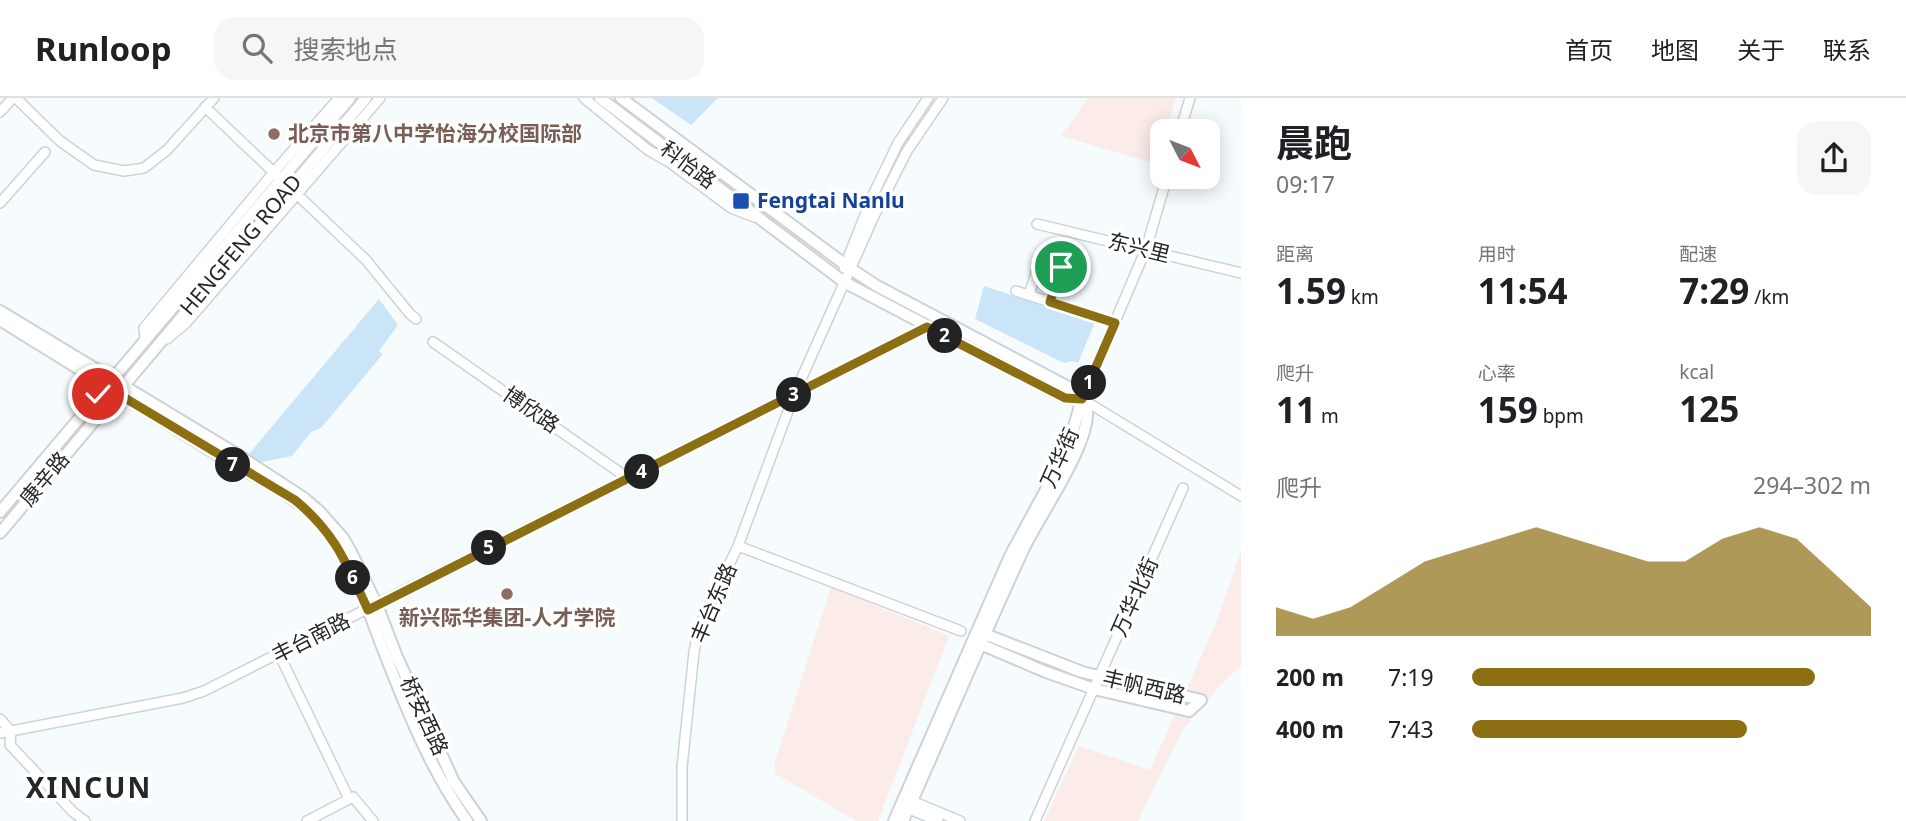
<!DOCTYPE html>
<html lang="zh">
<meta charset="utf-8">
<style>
:root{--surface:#fff;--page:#f6f6f6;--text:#202124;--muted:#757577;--line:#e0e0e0;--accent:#8c6f12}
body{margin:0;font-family:"Noto Sans","Noto Sans SC",sans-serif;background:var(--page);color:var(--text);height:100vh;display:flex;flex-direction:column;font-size:26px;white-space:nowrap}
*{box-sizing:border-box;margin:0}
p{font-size:23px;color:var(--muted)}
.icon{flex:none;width:38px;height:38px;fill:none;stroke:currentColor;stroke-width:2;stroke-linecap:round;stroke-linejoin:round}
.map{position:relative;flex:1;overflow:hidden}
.sheet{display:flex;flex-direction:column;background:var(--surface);width:665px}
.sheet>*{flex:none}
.needle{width:46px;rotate:132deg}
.tools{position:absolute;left:1150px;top:21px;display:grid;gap:14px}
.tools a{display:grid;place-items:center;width:70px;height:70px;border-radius:14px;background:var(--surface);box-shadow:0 4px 18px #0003;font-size:35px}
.pin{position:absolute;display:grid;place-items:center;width:60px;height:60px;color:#fff;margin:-30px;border:4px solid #fff;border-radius:50%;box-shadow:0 2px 7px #0007}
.km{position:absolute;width:35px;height:35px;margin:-18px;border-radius:50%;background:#222;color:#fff;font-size:19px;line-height:35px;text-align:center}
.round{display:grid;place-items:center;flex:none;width:74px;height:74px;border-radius:21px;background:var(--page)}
.headline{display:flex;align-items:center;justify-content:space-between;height:119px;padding:0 35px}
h1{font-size:38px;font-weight:700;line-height:52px}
.figures{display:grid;grid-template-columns:repeat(3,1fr);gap:10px;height:119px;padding:7px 35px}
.figures div{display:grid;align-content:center}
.figures b{font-size:35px;font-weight:700}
.figures small{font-size:19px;font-weight:400}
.figures p{font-size:19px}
.chart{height:196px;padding:14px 35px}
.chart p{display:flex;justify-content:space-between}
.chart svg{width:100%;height:126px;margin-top:7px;fill:var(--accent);opacity:.7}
ul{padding:0 35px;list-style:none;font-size:23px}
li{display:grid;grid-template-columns:112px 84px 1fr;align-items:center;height:52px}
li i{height:18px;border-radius:9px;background:var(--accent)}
header{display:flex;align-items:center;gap:42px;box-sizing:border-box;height:98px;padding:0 35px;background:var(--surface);border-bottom:2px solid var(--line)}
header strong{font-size:33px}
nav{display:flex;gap:38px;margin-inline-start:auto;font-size:24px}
.search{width:490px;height:63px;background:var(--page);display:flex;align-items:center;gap:18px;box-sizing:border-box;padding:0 24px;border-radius:21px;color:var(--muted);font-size:26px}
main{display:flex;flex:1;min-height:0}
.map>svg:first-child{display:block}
.industrial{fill:#fcece9}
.green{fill:#cae4f8}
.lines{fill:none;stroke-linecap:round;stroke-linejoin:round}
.minor-casing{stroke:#cdd2d6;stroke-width:12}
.major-casing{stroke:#cdd2d6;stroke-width:14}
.minor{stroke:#fff;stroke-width:9}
.major{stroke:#fff;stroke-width:10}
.route-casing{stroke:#fff;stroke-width:14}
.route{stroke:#8c6f12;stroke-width:9}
.education-dot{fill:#8d6e63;stroke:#fff;stroke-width:2.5}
.transit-dot{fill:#1a4fb4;stroke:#fff;stroke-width:2.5}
.labels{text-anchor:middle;stroke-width:7;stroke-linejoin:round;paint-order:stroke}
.education-label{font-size:21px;font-weight:bold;fill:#785e54;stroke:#fff;text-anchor:start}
.street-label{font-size:21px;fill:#242627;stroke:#fff}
.transit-label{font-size:21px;font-weight:bold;fill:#164399;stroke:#fff;text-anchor:start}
.district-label{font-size:28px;font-weight:bold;letter-spacing:2px;fill:#242627;stroke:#fff}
</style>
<header>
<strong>Runloop</strong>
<div class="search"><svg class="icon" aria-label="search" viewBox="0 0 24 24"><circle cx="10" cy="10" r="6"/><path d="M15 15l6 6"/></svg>搜索地点</div>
<nav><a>首页</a><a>地图</a><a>关于</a><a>联系</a></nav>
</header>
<main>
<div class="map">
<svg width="1241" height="723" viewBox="0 0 1241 723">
<rect width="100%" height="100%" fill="#f6fbfe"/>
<path class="industrial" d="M 1088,0 L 1176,0 L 1166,33 L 1162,33 L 1162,47 L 1157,66 L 1061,38 Z
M 1241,453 L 1241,568 L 1221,587 L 1183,631 L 1138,723 L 1044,723 L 1079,648 L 1150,672 L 1216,525 Z
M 831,489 L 949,538 L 878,723 L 856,723 L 776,676 L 774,667 Z"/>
<path class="green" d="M 652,0 L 718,0 L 691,27 Z
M 984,188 L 1095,224 L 1078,265 L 1073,263 L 1064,265 L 975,221 Z
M 379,201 L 398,227 L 379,253 L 383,256 L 321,330 L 311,334 L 292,358 L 262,364 L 249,356 Z"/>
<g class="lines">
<g class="minor-casing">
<path id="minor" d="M 16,0 L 60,43 L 94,67 L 124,73 L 144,70 L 167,52 L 214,0
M 584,0 L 648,52 L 669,64 L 731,110 L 754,119
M 205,9 L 366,162 L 410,216 L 416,221
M 0,14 L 13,0
M 1180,33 L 1190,0
M 1167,79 L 1146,151 L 1082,301 L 1241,398
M 0,105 L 45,54
M 1037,126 L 1241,175
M 844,170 L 873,97 L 898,45 L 928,0
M 1016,193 L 1115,225
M 1029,197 L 1040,162 L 1061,169 L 1050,204
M 145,241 L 144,230 L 274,74 L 339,0
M 167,241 L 186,225 L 380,0
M 433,244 L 629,381
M 738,448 L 961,533
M 279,556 L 349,701
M 0,621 L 11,633 L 10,647 L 73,714 L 85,723
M 0,635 L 183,600 L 204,593 L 927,229
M 907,701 L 960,723
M 902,708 L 938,723
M 307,723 L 353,699 L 373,723
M 682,723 L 682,669 L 694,554 L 699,529 L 738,448 L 794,297 L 874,118 L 907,53 L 943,0
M 1035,723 L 1183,390"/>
</g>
<g class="major-casing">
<path id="major" d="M 600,0 L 844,184 L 1065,300 L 1082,301
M 621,0 L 851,171 L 877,188 L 1070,290 C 1078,297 1088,305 1087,316 C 1087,350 1040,417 1024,450 C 982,540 944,632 903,723
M 0,213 L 238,357 L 304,400 L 319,413 L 343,440 L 351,454 L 377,507 L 397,559 L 454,684 L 481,723
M 0,222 C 71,266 142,310 213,354 C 254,380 304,399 333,440 C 356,473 369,515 383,551 C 406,610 430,671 467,723
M 0,414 L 350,0
M 0,435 L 366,0
M 973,543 L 1046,574 L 1094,591 L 1189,613 L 1201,602 L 1082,574 L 977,533
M 894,723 L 1010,458 L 1067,353 L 1082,301"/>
</g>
<use href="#minor" class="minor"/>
<use href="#major" class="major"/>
</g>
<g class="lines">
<g class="route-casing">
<path id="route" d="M 98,296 L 105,288 L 295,402 C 336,436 346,465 368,512 L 927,229 L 1065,300 L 1082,301 L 1115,225 L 1050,204 L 1061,169"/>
</g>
<use href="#route" class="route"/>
</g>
<g class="education-dot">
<circle cx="274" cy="36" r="7"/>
<circle cx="507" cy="496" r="7"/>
</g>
<rect class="transit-dot" x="732" y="94" width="18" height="18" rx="3.5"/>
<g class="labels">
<g class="education-label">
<text x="288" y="43">北京市第八中学怡海分校国际部</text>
<text x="507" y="527" text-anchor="middle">新兴际华集团-人才学院</text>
</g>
<g class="street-label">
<text transform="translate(688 67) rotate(37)" y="7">科怡路</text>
<text transform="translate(241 147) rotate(-50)" y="7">HENGFENG ROAD</text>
<text transform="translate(1139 150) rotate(14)" y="7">东兴里</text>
<text transform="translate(531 312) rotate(35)" y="7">博欣路</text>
<text transform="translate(1060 360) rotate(-66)" y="7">万华街</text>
<text transform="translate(45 381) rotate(-50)" y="7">康辛路</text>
<text transform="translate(1135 499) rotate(-66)" y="7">万华北街</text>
<text transform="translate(714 505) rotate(-67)" y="7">丰台东路</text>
<text transform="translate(311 540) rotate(-27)" y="7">丰台南路</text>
<text transform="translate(1144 589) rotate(13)" y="7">丰帆西路</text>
<text transform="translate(424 618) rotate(65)" y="7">桥安西路</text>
</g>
<g class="transit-label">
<text x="757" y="110">Fengtai Nanlu</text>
</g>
<g class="district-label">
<text x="89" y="700">XINCUN</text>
</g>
</g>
</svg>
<div class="tools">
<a><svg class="needle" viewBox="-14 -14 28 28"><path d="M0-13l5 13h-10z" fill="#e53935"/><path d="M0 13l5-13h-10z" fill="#757577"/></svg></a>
</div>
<div class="pin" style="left:1061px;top:169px;background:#1e9e55"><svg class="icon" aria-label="arrive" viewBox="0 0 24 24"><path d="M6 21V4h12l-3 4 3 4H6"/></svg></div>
<div class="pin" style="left:98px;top:296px;background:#d93025"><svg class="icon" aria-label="check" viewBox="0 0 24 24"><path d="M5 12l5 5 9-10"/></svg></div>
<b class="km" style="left:1089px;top:285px">1</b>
<b class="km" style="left:945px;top:238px">2</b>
<b class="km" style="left:794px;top:297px">3</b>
<b class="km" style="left:642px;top:374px">4</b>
<b class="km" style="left:489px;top:450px">5</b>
<b class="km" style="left:353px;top:480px">6</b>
<b class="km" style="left:233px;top:367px">7</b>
</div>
<section class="sheet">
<div class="headline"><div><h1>晨跑</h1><p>09:17</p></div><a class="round"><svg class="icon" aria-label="share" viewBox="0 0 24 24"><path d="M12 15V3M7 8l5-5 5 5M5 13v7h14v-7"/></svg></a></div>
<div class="figures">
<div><p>距离</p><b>1.59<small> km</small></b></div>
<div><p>用时</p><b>11:54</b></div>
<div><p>配速</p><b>7:29<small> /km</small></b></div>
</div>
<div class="figures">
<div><p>爬升</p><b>11<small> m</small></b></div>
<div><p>心率</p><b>159<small> bpm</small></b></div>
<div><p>kcal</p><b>125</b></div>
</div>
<div class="chart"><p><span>爬升</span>294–302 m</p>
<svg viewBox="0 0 160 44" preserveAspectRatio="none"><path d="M0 44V34L10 38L20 34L30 26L40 18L50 14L60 10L70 6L80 10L90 14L100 18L110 18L120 10L130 6L140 10L150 22L160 34V44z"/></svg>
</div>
<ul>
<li><b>200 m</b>7:19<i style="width:86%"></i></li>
<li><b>400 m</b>7:43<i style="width:69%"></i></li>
</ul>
</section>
</main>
